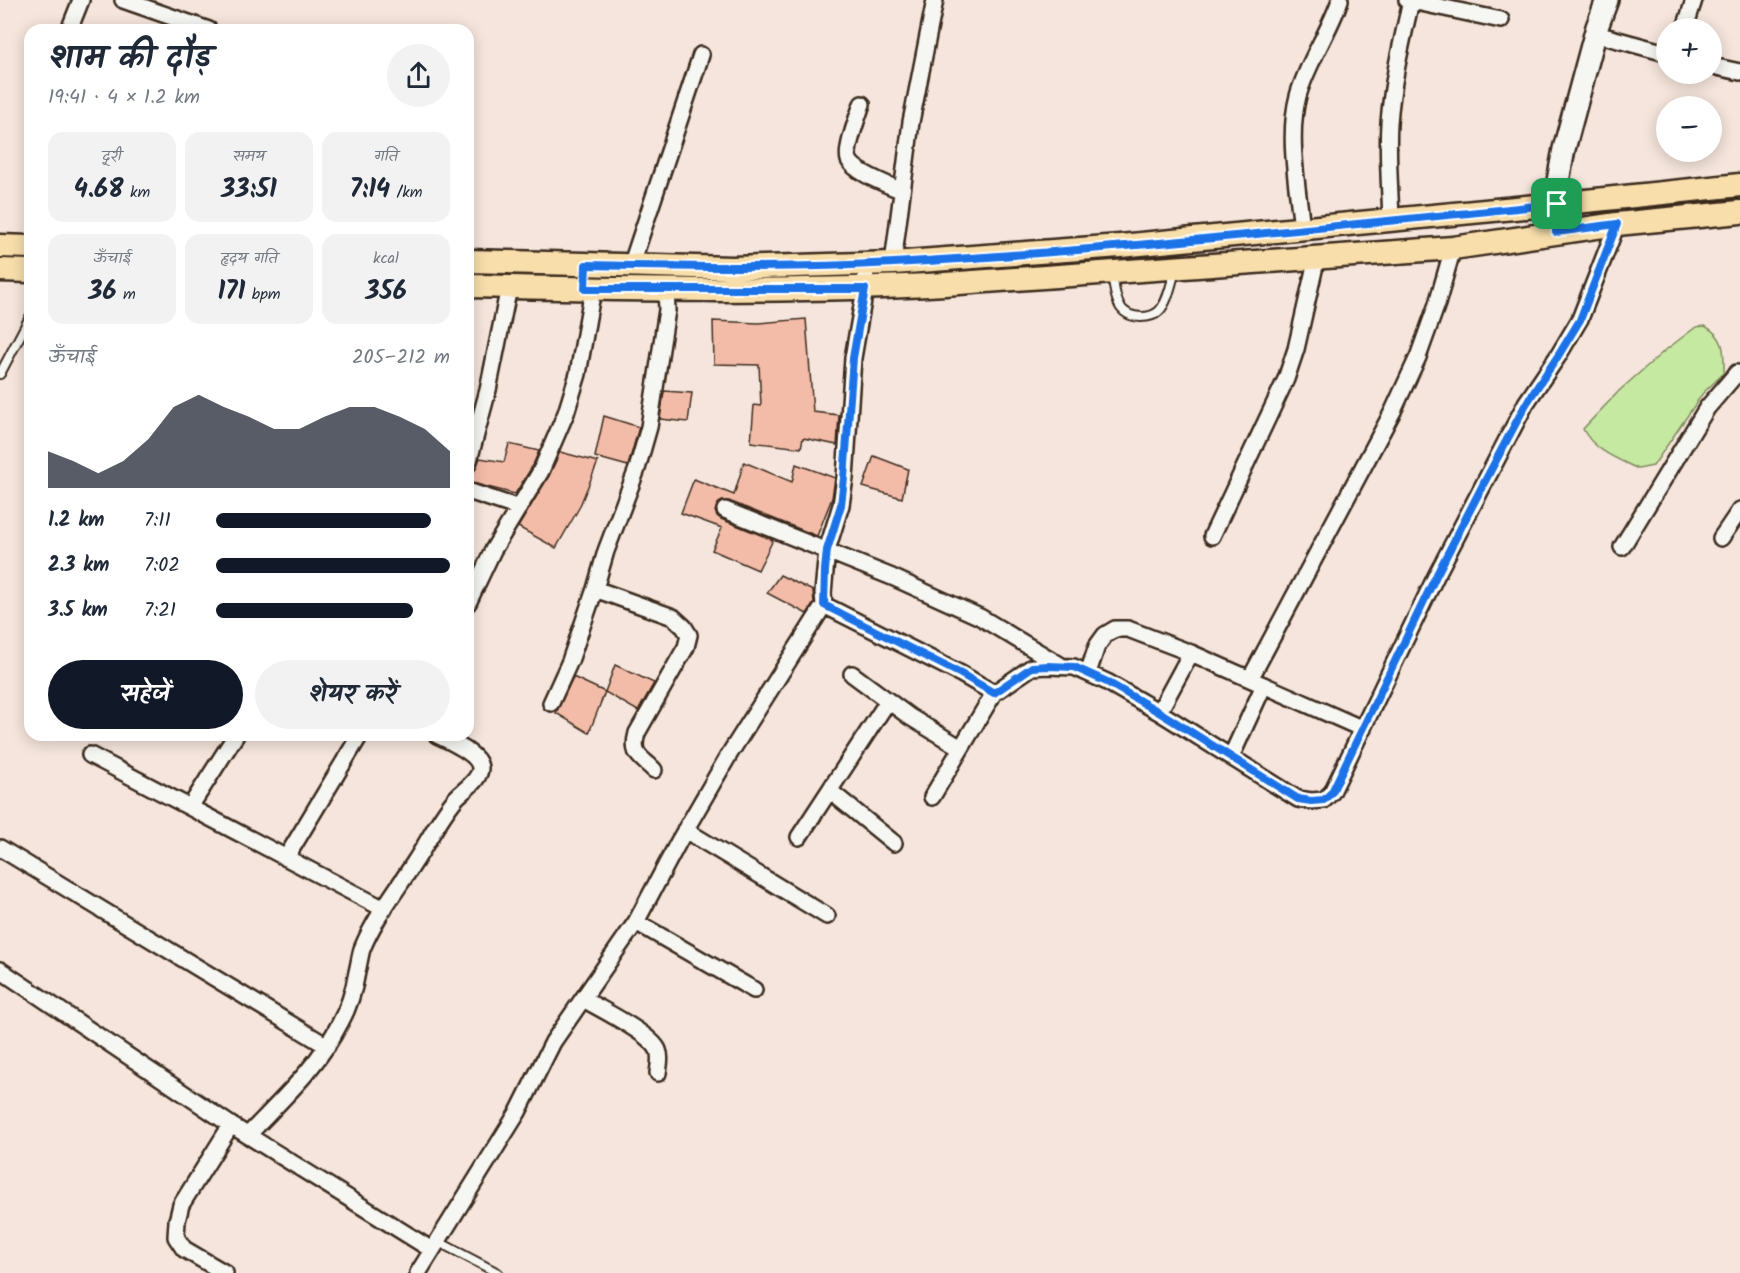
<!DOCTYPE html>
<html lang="hi">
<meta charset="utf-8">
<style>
:root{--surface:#fff;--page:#f2f2f3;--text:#1f2937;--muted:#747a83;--accent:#111827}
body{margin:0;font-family:Kalam,"Playpen Sans Deva",sans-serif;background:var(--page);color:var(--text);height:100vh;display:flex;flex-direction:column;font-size:22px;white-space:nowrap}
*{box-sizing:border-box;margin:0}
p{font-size:20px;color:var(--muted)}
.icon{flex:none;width:33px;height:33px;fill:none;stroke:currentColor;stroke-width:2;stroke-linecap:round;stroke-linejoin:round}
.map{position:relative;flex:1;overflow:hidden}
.drawer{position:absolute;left:24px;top:24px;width:450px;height:717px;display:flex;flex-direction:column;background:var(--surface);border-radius:18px;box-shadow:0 3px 15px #0003}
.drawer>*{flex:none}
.buttons{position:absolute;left:1656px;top:18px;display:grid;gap:12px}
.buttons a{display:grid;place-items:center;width:66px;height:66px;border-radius:50%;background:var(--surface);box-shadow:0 3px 15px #0003;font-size:30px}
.pin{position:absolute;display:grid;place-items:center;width:51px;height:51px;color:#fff;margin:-26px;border-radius:12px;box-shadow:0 3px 9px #0006}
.round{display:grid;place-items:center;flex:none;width:63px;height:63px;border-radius:32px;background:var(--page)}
.headline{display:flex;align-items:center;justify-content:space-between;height:102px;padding:0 24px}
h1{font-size:33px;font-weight:800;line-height:45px}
.metrics{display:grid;grid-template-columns:repeat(3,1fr);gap:9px;height:102px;padding:6px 24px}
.metrics div{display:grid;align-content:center;border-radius:15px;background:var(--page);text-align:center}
.metrics b{font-size:26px;font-weight:800}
.metrics small{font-size:16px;font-weight:400}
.metrics p{font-size:16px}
.chart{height:168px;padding:12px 24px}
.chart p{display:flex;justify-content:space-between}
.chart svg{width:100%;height:108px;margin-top:6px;fill:var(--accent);opacity:.7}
.primary-button{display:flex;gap:12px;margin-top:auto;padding:12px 24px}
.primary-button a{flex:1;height:69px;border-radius:36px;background:var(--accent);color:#fff;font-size:24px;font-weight:800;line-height:69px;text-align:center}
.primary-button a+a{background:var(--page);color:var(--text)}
ul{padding:0 24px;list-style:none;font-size:20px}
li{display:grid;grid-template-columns:96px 72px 1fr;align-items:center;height:45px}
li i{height:15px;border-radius:8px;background:var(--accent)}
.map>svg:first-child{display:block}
.green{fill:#c6e9a2;stroke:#808a60;stroke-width:1.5}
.building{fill:#f3bca8;stroke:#3b2a1e;stroke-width:1.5}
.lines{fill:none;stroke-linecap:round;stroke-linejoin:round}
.lane-casing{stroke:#3b2a1e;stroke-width:12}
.street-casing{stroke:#3b2a1e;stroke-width:20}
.secondary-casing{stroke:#3b2a1e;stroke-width:26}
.primary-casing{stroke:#3b2a1e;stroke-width:27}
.lane{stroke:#f6f6f2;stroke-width:8}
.street{stroke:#f6f6f2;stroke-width:15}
.secondary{stroke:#f6f6f2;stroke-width:21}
.primary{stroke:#f8deab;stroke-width:22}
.route-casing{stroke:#fff;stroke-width:12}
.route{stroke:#1a73e8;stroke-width:8}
</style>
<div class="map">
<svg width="1740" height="1273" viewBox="0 0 1740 1273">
<rect width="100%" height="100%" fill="#f5e5dc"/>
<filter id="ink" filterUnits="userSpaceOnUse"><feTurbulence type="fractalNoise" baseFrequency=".0167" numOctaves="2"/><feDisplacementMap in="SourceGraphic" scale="12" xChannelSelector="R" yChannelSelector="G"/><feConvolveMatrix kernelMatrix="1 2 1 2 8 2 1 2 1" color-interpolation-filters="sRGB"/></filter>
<g filter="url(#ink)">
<path class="green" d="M 1705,326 C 1726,338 1724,351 1724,373 L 1703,393 L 1653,466 L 1638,469 C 1618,459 1593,450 1583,429 L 1620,390 L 1663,352 L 1696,327 Z"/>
<path class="building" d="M 806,319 L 813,412 L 839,415 L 837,445 L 803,438 L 801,448 L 751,442 L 754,405 L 761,406 L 759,365 L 714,364 L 713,321 L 758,323 Z
M 664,391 L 692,393 L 688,422 L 660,419 Z
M 604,416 L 639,427 L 628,466 L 595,457 Z
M 509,444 L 539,451 L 532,467 L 515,494 L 468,482 L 469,473 L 475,470 L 480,458 L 504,462 Z
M 560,452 L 598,462 L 579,508 L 556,548 L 518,527 L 549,476 Z
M 874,456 L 908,469 L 902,498 L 863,487 Z
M 744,462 L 792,482 L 796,464 L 835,478 L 832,498 L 817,536 L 729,501 L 723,501 L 719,503 L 715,511 L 717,516 L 721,519 L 773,540 L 758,570 L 712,550 L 722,528 L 681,513 L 694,479 L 734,495 Z
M 780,575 L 813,591 L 814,603 L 807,614 L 767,593 Z
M 615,665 L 654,683 L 638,711 L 605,692 Z
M 573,677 L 605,692 L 589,733 L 556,713 Z"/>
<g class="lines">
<g class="lane-casing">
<path id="lane" d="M 1112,275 C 1116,295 1115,316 1141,317 C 1148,317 1154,316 1159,311 C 1168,302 1171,284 1175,271
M 0,374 L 30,317
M 437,1241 L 498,1273"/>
</g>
<g class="street-casing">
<path id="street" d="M 123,0 L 209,30
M 1407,0 L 1501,20
M 1685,28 L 1694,0
M 69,30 L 81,0
M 1596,34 L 1666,53
M 1712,66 L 1740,72
M 862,104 C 858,116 845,150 849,160 C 855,173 889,185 902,191
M 1391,220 C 1390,188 1387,156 1389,123 C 1392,82 1402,41 1411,1
M 1302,229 C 1298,188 1287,137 1298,96 C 1307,63 1329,33 1340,0
M 893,263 L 911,122 L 935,0
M 631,266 L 701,55
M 468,464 L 488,390 L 509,287
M 468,491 L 519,508
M 725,510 L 892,577 L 980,617 L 1060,665
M 1212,536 L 1286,379 L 1296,349 L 1317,257
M 1721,538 L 1740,510
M 1622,547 L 1707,408 L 1737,373 L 1740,375
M 595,589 L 673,617 L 684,627 L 689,635 L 686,647 L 637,733 C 631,755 640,756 654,770
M 468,603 L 493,550 L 541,471 L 566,413 L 578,374 L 593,289
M 824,605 L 961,674 L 994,693 L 1032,667 L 1048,666 L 1074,667 L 1107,682 L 1159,712 L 1298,799 L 1311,801 L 1324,800 L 1332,792 L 1436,576 L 1526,403 L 1558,356 L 1580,319 L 1617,224
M 1088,673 L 1097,646 L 1105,635 L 1115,629 L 1128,629 L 1191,653
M 852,674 L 910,717 L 961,748
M 1250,679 L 1393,411 L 1418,357 L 1437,304 L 1453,248
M 551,703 L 570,661 L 595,589 L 606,551 L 637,469 L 649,427 L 667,310 L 666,289
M 1159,712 L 1191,653 L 1363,729
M 90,755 L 384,909
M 1231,757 L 1264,685
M 830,791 L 894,843
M 932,797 L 994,693
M 190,807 L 236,735
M 685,830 L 827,916
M 799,837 L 888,701
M 0,848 L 327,1046
M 286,858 L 360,735
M 636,922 L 754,990
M 0,970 L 231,1125 L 432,1250
M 583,999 C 599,1008 651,1034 658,1050 C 661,1057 659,1065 658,1073
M 248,1135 C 281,1100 318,1067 340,1023 C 349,1007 354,990 357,972 C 359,964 360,956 362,949 C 374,919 396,891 414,863 C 428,842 439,818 456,798 C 463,790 481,780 480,767 C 478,753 449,741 437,735
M 225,1273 L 184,1249 L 176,1237 L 177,1221 L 181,1205 L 231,1125
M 418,1273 L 518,1112 L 553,1042 L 636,922 L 679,841 L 730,753 L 824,605 L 823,593 L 827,550 L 841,505 L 845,478 L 853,358 L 865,289 L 866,264"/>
</g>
<g class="secondary-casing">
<path id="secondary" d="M 1556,232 L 1558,181 L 1564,149 L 1597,27 L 1607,0"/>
</g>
<g class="primary-casing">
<path id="primary" d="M 0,246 L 30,247
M 468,261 L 732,268 L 893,263 L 1120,246 L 1557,204 L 1740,185
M 0,270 L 30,271
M 468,286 C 627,290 786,293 945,284 L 1453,248 L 1617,224 L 1740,212"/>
</g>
<use href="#lane" class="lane"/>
<use href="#street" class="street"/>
<use href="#secondary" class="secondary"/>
<use href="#primary" class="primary"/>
</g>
</g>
<g class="lines" filter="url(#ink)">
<g class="route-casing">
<path id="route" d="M 1557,204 L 1556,232 L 1617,224 L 1580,320 L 1558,356 L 1526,404 L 1485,481 L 1436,576 L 1332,792 L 1324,800 L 1311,801 L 1298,799 L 1159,712 L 1107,682 L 1074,667 L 1048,666 L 1032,667 L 994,693 L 961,674 L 824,605 L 825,570 L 827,550 L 841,505 L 844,478 L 853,358 L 865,289 L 585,289 L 586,265 C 688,267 791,269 894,263 C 1116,250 1336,226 1557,204 Z"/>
</g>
<use href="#route" class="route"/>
</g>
</svg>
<div class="buttons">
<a>+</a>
<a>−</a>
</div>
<div class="pin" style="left:1557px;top:204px;background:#1e9e55"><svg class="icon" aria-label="arrive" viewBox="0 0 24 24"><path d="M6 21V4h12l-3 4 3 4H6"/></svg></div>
<section class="drawer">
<div class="headline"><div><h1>शाम की दौड़</h1><p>19:41 · 4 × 1.2 km</p></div><a class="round"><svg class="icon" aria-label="share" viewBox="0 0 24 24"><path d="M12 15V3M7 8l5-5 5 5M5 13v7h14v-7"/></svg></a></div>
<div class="metrics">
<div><p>दूरी</p><b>4.68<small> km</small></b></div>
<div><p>समय</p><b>33:51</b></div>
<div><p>गति</p><b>7:14<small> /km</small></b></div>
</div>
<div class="metrics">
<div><p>ऊँचाई</p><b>36<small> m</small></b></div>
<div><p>हृदय गति</p><b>171<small> bpm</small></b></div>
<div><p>kcal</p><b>356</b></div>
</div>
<div class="chart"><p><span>ऊँचाई</span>205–212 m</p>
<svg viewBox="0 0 160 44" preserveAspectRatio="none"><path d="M0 44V29L10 33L20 38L30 33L40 24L50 11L60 6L70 11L80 15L90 20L100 20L110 15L120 11L130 11L140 15L150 20L160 29V44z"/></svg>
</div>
<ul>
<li><b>1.2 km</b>7:11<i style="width:92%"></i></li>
<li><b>2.3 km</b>7:02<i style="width:100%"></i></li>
<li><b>3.5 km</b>7:21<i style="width:84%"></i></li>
</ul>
<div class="primary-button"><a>सहेजें</a><a>शेयर करें</a></div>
</section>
</div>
